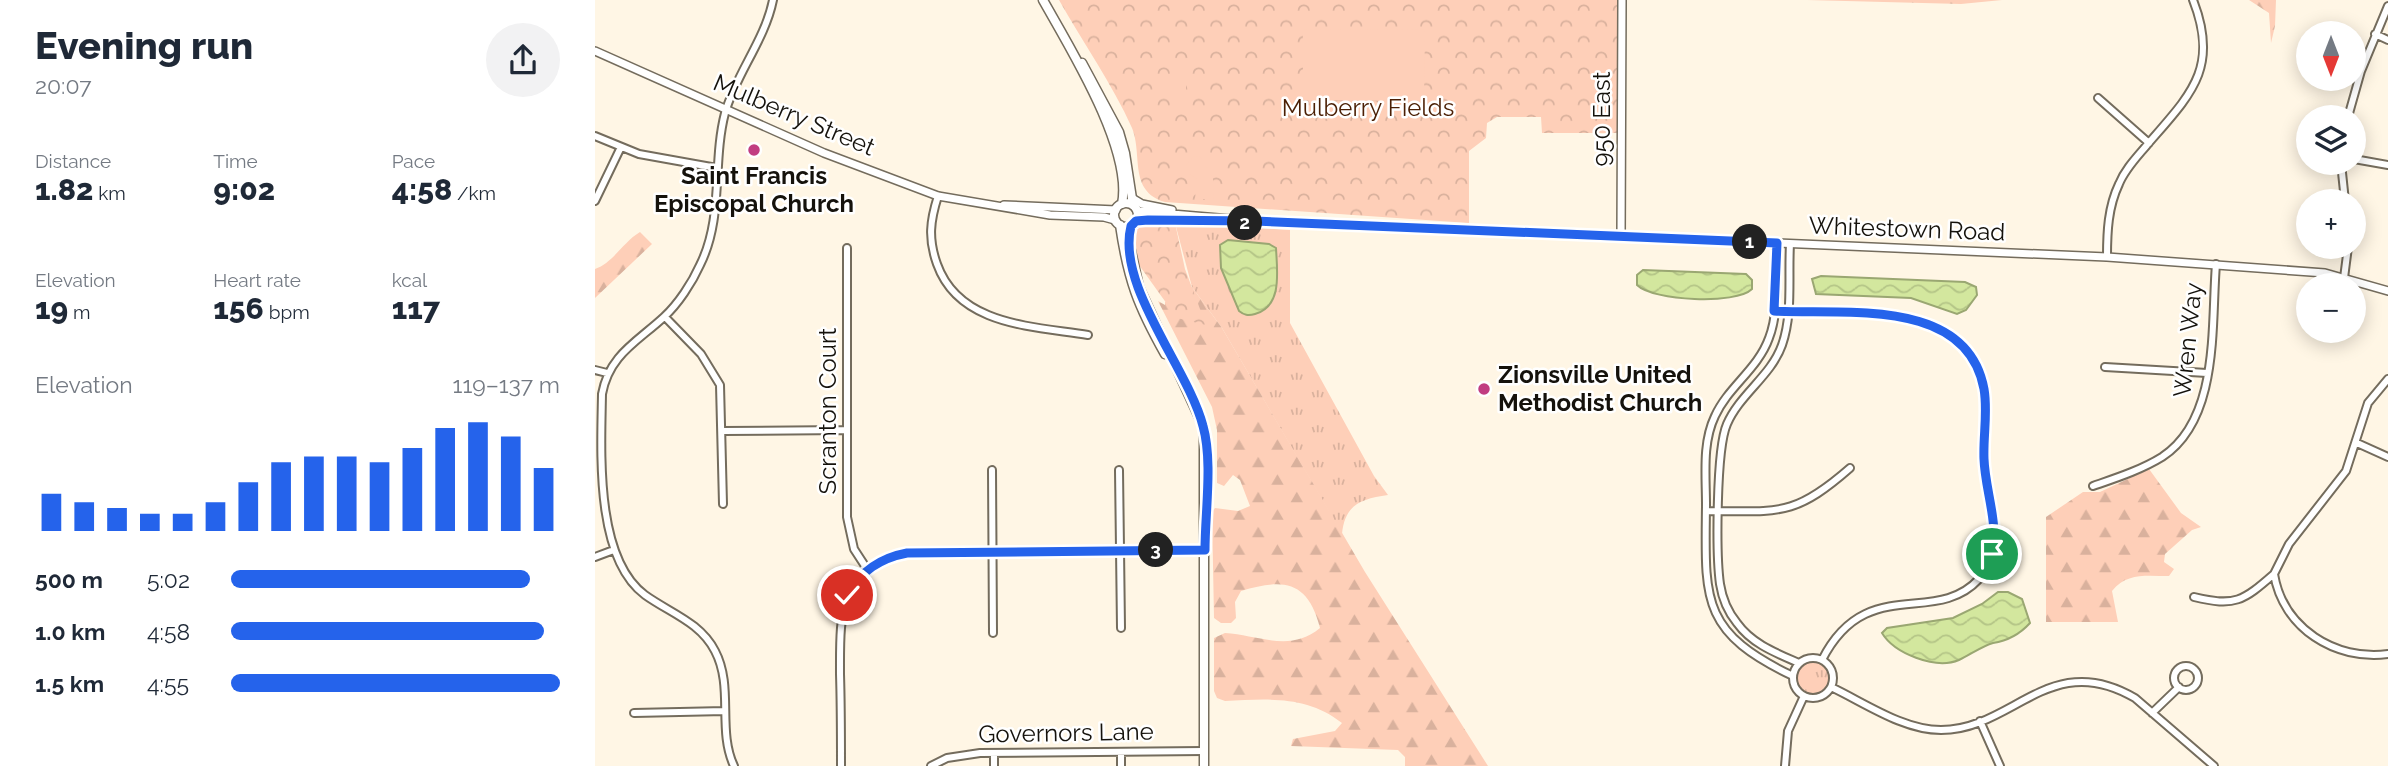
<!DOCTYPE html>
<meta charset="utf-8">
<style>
:root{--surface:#fff;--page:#f2f2f3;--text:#1f2937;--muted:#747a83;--accent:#2563eb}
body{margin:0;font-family:Raleway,sans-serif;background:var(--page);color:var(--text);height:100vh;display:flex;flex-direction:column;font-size:26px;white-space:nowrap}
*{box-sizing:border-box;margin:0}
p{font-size:23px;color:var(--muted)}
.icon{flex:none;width:38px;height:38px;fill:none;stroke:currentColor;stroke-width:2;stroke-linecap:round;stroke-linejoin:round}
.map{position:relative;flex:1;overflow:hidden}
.side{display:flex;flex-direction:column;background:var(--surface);width:595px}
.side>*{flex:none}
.needle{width:46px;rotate:180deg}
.buttons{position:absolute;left:1701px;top:21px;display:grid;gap:14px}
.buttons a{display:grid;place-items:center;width:70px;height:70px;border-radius:50%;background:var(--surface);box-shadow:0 4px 18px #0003;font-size:35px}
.pin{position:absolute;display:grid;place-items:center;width:60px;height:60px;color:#fff;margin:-30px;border:4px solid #fff;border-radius:50%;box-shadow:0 2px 7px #0007}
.km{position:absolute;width:35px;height:35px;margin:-18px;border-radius:50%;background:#222;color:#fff;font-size:19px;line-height:35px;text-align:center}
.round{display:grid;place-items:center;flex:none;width:74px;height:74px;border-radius:37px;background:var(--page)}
.headline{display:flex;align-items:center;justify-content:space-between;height:119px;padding:0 35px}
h1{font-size:38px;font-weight:800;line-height:52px}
.figures{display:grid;grid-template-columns:repeat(3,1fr);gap:10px;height:119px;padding:7px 35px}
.figures div{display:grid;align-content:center}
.figures b{font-size:30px;font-weight:800}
.figures small{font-size:19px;font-weight:400}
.figures p{font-size:19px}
.chart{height:196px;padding:14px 35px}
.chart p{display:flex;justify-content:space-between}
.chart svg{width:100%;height:126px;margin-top:7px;stroke:var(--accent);stroke-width:6}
ul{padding:0 35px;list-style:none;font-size:23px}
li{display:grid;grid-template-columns:112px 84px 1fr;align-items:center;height:52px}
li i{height:18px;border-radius:9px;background:var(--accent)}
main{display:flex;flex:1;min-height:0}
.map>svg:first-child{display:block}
.grass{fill:url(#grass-tufts)}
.forest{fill:url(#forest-firs)}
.park{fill:url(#park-crowns)}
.garden{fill:#fecfb8}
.water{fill:url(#water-waves);stroke:#9aa772;stroke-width:2}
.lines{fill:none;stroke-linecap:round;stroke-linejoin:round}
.minor-casing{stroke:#746c5d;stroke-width:10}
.tertiary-casing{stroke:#746c5d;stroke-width:10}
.secondary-casing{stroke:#746c5d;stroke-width:11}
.minor{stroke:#fff;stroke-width:6}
.tertiary{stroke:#fff;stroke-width:7}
.secondary{stroke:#fff;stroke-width:8}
.route-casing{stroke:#fff;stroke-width:14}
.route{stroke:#2563eb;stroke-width:9}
.poi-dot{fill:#c13d81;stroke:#fff;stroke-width:2.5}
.labels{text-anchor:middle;stroke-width:5;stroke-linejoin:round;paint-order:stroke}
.park-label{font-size:24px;fill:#4b1f04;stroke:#fff}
.street-label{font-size:24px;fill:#15120c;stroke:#fff}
.poi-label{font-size:24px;font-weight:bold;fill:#15120c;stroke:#fff}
</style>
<main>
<section class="side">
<div class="headline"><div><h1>Evening run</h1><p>20:07</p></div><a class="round"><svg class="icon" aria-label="share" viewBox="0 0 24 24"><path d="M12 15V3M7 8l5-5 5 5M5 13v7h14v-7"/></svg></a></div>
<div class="figures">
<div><p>Distance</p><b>1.82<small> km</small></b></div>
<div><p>Time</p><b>9:02</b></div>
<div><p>Pace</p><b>4:58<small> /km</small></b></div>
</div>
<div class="figures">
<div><p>Elevation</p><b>19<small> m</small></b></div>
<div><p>Heart rate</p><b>156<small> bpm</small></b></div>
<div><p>kcal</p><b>117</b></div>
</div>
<div class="chart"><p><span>Elevation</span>119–137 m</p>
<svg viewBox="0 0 160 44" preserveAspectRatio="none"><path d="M5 44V31M15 44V34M25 44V36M35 44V38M45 44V38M55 44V34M65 44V27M75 44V20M85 44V18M95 44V18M105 44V20M115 44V15M125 44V8M135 44V6M145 44V11M155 44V22"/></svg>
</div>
<ul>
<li><b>500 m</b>5:02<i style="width:91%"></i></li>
<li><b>1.0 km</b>4:58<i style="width:95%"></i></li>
<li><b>1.5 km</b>4:55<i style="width:100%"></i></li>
</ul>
</section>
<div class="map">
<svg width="1793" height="766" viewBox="0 0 1793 766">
<defs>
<pattern id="grass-tufts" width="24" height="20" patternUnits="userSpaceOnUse" patternTransform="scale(1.75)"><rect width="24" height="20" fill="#fecfb8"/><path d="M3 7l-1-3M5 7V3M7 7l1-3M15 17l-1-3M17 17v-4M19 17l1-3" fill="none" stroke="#d9b19d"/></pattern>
<pattern id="forest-firs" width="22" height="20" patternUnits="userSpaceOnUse" patternTransform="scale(1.75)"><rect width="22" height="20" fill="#fecfb8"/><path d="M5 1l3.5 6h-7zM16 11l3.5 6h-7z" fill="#d9b19d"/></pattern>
<pattern id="park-crowns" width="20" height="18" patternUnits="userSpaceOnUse" patternTransform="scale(1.75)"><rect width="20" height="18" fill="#fecfb8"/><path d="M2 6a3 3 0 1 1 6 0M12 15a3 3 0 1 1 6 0" fill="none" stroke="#d9b19d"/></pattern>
<pattern id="water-waves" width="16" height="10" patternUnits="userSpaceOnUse" patternTransform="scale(1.75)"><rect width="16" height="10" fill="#d3e79e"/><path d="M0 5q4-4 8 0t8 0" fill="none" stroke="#b4c587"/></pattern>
</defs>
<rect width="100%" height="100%" fill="#fff6e5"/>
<path class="grass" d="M 580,223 L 695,230 L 695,323 L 779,476 L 793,495 C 766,499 750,504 747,534 L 627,328 L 597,287 Z
M1201 678a17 17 0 1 1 34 0a17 17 0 1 1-34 0Z"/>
<path class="forest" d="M 1212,0 L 1407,0 L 1366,4 Z
M 1654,0 L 1681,0 L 1680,26 L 1676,43 L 1674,13 Z
M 45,232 L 57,244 L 0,298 L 0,269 C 18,263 28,242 45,232 Z
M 597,287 L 627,328 L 770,572 L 893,766 L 810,766 L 810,757 L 803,750 L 696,746 L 698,739 L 740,731 L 747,723 C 712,695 673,699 630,701 L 622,698 L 619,691 L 619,638 L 630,633 C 664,635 695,653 725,628 C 713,581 689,578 646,591 L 640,602 L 641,618 L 636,623 L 626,623 L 619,618 L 617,512 L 620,508 L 643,511 L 655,506 L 645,480 L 638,475 L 629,486 L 622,483 L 622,430 L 617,407 L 563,301 L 570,305 L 570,302 Z
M 1554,469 L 1586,513 L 1606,527 L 1597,530 L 1570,554 L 1569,562 L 1579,569 L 1574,576 C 1552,576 1532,572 1517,591 L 1523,622 L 1451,622 L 1451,517 L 1488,492 L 1505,492 Z"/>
<path class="park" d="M 464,0 L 1022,0 L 1023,133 L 947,133 L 946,117 L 902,117 L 892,123 L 891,138 L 874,151 L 874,223 L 570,202 C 533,191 548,155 537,128 C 518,85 487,41 464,0 Z
M 549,223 L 580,223 L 590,269 L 611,325 L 582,318 L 539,258 L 538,230 Z"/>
<path class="garden" d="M 708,29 L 830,30 L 829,101 L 708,100 Z
M 576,74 L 591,74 L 591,99 L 576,99 Z
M 599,156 L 605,157 L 618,177 L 619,199 L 600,199 L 602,179 L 593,173 L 595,171 L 591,165 Z"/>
<path class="water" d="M 633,240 L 674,244 L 681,248 C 682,271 688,306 660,314 C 653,316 649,315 644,311 L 626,268 L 625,245 Z
M 1048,270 L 1151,274 L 1157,280 L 1157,289 C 1141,305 1058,301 1042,285 L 1042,275 Z
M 1226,276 L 1370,282 L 1381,287 L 1382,295 L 1371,310 L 1362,314 L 1316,298 L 1221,294 L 1217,279 Z
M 1403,592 L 1413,592 L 1427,599 L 1435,623 C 1425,634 1411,641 1398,643 C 1387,646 1375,655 1364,660 C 1340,670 1299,653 1287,633 L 1292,628 L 1358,618 L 1387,604 Z"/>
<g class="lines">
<g class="minor-casing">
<path id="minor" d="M 1780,34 L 1793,40
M 1503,98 L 1554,143
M 1753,117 L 1766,71 L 1793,6
M 0,136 L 44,154 L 122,168
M 1759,159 L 1793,165
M 1746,163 L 1750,201
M 343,196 C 335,221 333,239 342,264 C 364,326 438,326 493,335
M 0,201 L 26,147
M 1182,243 C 1180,273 1185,310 1174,338 C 1163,369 1133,387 1120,416 C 1107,443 1111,475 1111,505 C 1110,599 1105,632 1198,676
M 1195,244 C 1193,277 1198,314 1187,345 C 1176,376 1145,394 1132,424 C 1121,449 1121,555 1125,584 C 1127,597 1133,612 1142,623 C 1157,644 1181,653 1204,663
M 252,248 L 252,517 L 259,549 L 272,569
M 1512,257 C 1512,232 1513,207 1524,184 C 1530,169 1542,157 1552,145 C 1595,95 1625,69 1598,0
M 1749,278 L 1753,247
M 1179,311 C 1250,314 1368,296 1388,388 C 1395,417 1386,448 1390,478 C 1395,512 1410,551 1384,579 C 1340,627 1271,573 1227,660
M 70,317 L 106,354 L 125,385 L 128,504
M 1510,367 L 1612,373
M 0,370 L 12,373
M 1793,379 L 1773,403 L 1751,471 L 1694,544 L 1679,574 C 1688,628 1740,661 1793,654
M 128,431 L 252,430
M 1762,443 L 1793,457
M 397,470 L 398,633
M 524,470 L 526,628
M 1498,486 C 1521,478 1546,470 1567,457 C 1625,419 1616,325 1621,264
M 1111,511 C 1183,511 1198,518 1255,468
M 0,557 L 16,551
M 1599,597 C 1640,607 1648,601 1679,574
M1198 678a20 20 0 1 1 40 0a20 20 0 1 1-40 0Z
M1579 678a12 12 0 1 1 24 0a12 12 0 1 1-24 0Z
M 1236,687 C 1270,703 1308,730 1346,730 C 1418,730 1455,648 1540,698 L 1619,766
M 39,713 L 130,711
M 1557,713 L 1584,687
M 1385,721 L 1405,766
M 526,752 L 526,766
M 399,753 L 399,766
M 139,766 C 122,730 139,687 120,651 C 105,622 75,613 50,595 C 0,558 6,453 7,394 C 14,355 42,342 69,317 C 83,304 97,283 105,265 C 129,217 117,163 130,113 C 141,74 170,40 178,0
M 246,766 C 246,735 246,705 245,674 C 245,617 242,566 312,553 L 610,550
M 336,766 L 352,758 L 385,753 L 609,751
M 1190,766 L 1193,731 L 1209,696"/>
</g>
<g class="tertiary-casing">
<path id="tertiary" d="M 0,51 L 229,153 L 343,196 L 455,215 L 509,217 L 520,220
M 537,198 L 547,204 L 577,210
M 409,205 L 521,210
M 542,211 L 659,221
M 541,221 L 660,221 L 1512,257 L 1730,273 L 1793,291
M 1026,238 L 1027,0"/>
</g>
<g class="secondary-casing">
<path id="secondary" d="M 448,0 C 475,48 538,149 527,204
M 487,63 L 524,132 L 530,153 L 538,205
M519 215a12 12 0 1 1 24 0a12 12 0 1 1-24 0Z
M 525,225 C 533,280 543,306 570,354
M 536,226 L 534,242 L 544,287 L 609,428 L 609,766"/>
</g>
<use href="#minor" class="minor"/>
<use href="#tertiary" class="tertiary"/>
<use href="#secondary" class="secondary"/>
</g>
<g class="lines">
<g class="route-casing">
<path id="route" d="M 252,595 C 266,571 285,558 312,553 L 610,550 C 610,513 618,461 608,426 C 593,368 521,286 536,226 L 541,221 L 553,220 L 660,221 L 1182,243 L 1179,311 C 1248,315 1372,296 1389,389 C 1393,412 1388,436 1389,459 C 1390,490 1404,523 1397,554"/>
</g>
<use href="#route" class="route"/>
</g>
<g class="poi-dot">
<circle cx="159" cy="150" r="7"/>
<circle cx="889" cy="389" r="7"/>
</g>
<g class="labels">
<g class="park-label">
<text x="773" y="116">Mulberry Fields</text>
</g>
<g class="street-label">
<text transform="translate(199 115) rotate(23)" y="8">Mulberry Street</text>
<text transform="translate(1007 119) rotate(-90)" y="8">950 East</text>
<text transform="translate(1312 229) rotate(2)" y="8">Whitestown Road</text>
<text transform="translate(1593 340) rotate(-84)" y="8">Wren Way</text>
<text transform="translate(233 411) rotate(-90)" y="8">Scranton Court</text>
<text transform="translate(471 733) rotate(-1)" y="8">Governors Lane</text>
</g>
<g class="poi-label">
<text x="159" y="184">Saint Francis<tspan x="159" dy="28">Episcopal Church</tspan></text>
<text x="903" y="383" text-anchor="start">Zionsville United<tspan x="903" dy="28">Methodist Church</tspan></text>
</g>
</g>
</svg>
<div class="buttons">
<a><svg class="needle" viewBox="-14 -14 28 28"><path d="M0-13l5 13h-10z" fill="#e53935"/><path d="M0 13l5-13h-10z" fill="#747a83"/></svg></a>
<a><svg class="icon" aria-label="layers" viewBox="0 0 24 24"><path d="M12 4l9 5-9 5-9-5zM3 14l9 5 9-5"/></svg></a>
<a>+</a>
<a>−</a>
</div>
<div class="pin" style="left:1397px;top:554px;background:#1e9e55"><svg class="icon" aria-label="arrive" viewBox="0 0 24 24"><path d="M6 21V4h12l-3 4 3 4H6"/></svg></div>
<div class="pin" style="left:252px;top:595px;background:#d93025"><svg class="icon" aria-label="check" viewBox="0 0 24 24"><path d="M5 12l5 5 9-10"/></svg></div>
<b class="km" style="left:1155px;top:242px">1</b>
<b class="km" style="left:650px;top:223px">2</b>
<b class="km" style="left:561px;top:550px">3</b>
</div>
</main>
